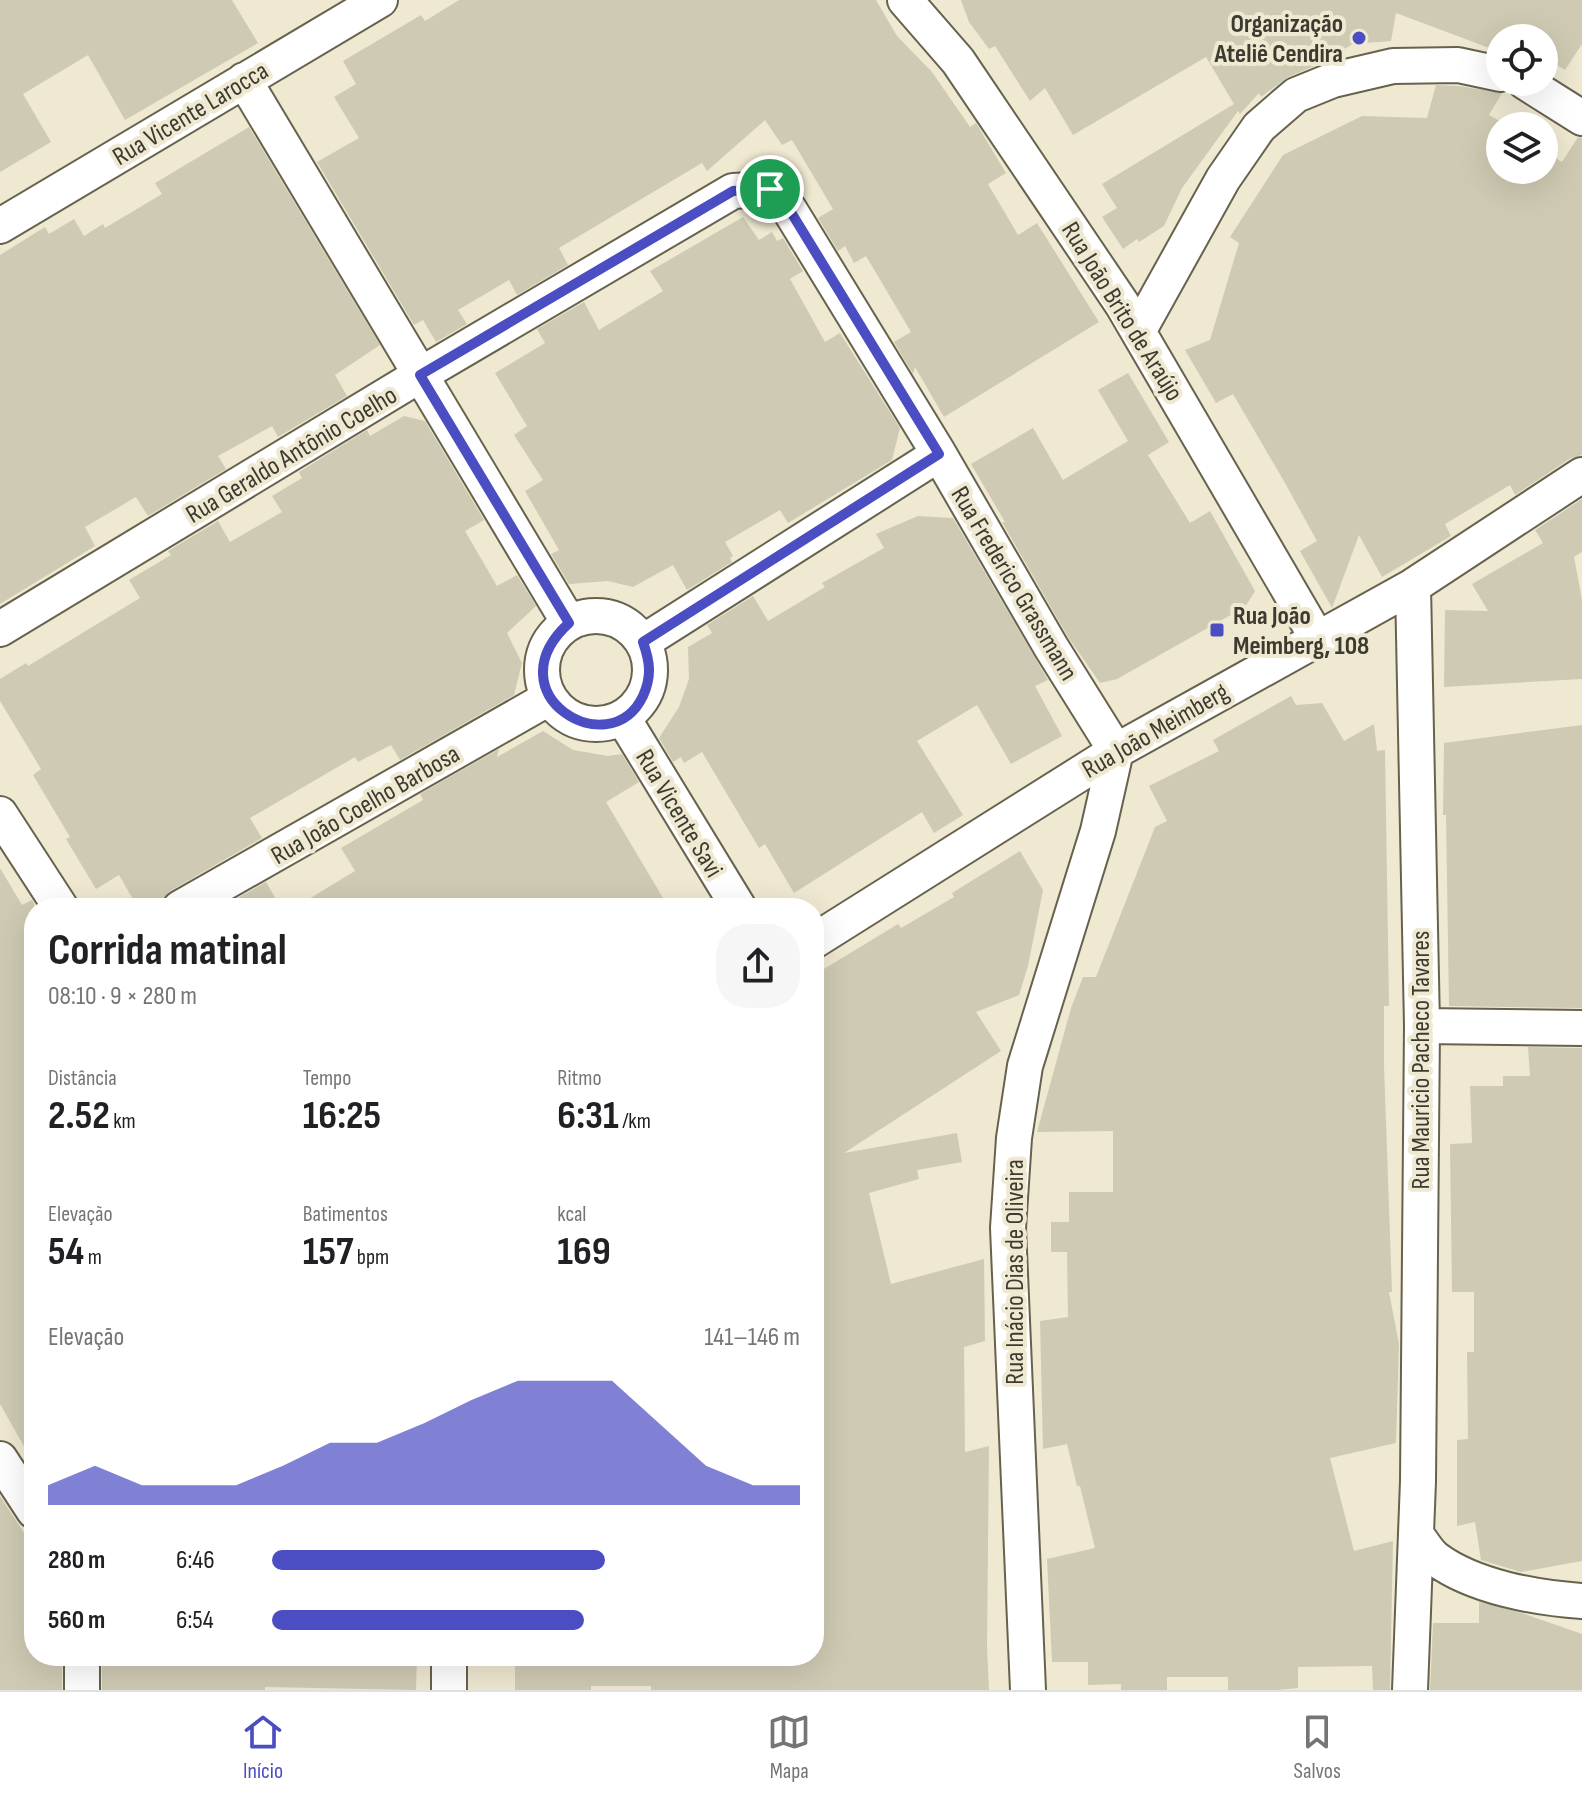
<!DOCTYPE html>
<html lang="pt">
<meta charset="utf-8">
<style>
:root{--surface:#fff;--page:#f6f6f6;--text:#202124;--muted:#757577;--line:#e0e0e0;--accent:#4b4dc3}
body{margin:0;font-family:"Sofia Sans Condensed",sans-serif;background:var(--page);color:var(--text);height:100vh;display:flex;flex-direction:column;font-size:30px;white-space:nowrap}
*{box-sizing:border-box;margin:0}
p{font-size:26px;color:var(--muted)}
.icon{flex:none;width:44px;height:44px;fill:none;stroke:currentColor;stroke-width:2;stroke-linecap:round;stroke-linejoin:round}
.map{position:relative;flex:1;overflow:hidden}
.side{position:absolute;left:24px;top:898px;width:800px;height:768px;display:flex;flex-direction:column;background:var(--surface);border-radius:32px;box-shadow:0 8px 32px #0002}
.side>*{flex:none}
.controls{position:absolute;left:1486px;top:24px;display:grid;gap:16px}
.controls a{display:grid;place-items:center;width:72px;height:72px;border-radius:50%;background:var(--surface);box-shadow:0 8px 32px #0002;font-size:40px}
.pin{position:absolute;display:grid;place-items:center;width:68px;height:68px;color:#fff;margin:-34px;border:4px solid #fff;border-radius:50%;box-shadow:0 2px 8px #0007}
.round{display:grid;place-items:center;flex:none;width:84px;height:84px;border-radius:32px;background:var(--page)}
.headline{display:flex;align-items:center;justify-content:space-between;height:136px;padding:0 24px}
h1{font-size:44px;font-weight:700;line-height:60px}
.figures{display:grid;grid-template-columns:repeat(3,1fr);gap:12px;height:136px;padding:8px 24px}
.figures div{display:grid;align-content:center}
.figures b{font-size:40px;font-weight:700}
.figures small{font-size:22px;font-weight:400}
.figures p{font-size:22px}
.chart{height:224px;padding:16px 24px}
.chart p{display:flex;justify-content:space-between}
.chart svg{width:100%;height:144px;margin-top:8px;fill:var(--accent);opacity:.7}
ul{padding:0 24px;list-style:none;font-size:26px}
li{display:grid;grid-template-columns:128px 96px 1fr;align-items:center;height:60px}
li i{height:20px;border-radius:10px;background:var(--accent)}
.dock{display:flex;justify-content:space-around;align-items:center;height:112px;border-top:2px solid var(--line);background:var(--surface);font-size:22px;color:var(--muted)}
.dock a{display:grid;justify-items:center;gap:4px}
.dock .selected{color:var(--accent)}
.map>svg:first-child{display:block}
.building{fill:#cfcab3}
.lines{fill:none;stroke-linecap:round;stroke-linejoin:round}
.street-casing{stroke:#67624d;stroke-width:38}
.street{stroke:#fff;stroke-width:34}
.route-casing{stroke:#fff;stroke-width:16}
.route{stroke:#4b4dc3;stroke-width:10}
.poi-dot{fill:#4b4dc3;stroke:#efe9d2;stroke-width:3}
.labels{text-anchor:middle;stroke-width:8;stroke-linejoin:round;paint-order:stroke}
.poi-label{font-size:26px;font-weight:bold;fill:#3c3a31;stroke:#efe9d2;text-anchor:end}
.street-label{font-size:26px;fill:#3c3a31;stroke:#efe9d2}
</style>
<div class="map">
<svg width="1582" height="1690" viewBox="0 0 1582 1690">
<rect width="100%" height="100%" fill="#efe9d2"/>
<path class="building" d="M 0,0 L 232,0 L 258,43 L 125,120 L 88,55 L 23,94 L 51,142 L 0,172 Z
M 459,0 L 876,0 L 897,36 L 932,72 L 970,127 L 976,123 L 1006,173 L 988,184 L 1018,235 L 1037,223 L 1099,322 L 944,417 L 915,367 L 913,374 L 894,342 L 911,332 L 866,256 L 854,263 L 845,246 L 838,251 L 818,218 L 833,209 L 792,140 L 782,145 L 765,120 L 707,171 L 702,163 L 559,248 L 568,265 L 517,295 L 509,280 L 458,310 L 467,324 L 436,342 L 423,320 L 414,325 L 317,162 L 359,138 L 334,97 L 356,84 L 343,61 L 421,15 L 425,21 Z
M 961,0 L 1582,0 L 1582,44 L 1565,70 L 1547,59 L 1544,62 L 1544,38 L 1500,38 L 1500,52 L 1396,13 L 1391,41 L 1353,44 L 1317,65 L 1288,77 L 1261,97 L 1259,93 L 1240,114 L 1238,111 L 1182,188 L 1164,226 L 1139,242 L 1137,239 L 1123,249 L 1102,217 L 1117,208 L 1102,184 L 1234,104 L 1206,57 L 1073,135 L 1045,88 L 1030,101 L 995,46 L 989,49 L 969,22 Z
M 1436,85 L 1459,86 L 1502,93 L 1489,115 L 1503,123 L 1500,126 L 1500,170 L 1544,170 L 1544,151 L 1562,162 L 1578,137 L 1582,138 L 1582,455 L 1571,458 L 1515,495 L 1510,485 L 1445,524 L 1451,536 L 1382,577 L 1359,535 L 1332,608 L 1300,551 L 1317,541 L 1285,483 L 1233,394 L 1216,403 L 1185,350 L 1210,340 L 1239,243 L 1230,237 L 1283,155 L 1362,116 L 1427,118 Z
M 249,127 L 380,345 L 335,375 L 347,396 L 278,437 L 272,426 L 218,456 L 226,469 L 148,516 L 136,497 L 85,527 L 95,546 L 0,604 L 0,255 L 45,227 L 49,234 L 74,219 L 84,236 L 103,224 L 105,228 L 162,194 L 155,183 Z
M 743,217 L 759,240 L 772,232 L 777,241 L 783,238 L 803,271 L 790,279 L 825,342 L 840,333 L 900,428 L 892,460 L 788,523 L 780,510 L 725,542 L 733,556 L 730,558 L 732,562 L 687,590 L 673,565 L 633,587 L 608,581 L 569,584 L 551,554 L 559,550 L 525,491 L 543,480 L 514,435 L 527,426 L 495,373 L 545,343 L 537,329 L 584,302 L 599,330 L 663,291 L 650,271 Z
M 1128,373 L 1169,442 L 1148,455 L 1190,523 L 1210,511 L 1255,591 L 1245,607 L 1117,679 L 1100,683 L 1068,637 L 1002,522 L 1005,522 L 971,464 L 1033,428 L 1063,480 L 1128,441 L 1098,390 Z
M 404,416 L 425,421 L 484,520 L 465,531 L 497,586 L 517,575 L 536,606 L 507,633 L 522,663 L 514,695 L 400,760 L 391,745 L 358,762 L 355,757 L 250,818 L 262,838 L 170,891 L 162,899 L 160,908 L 138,908 L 119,875 L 96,889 L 66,839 L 70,837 L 33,775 L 41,769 L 0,701 L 0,679 L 26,663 L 28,666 L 140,598 L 129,580 L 171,555 L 168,551 L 218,521 L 230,542 L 282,512 L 272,496 L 302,478 L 299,472 L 367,430 L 370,436 Z
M 1582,499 L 1582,552 L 1574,557 L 1582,600 L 1582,679 L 1444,687 L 1445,610 L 1488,611 L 1472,584 L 1543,543 L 1535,530 Z
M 918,516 L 953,518 L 1048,680 L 1035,686 L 1062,736 L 1011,764 L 977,705 L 917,741 L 963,815 L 934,833 L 922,812 L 794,893 L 765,844 L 759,848 L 702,752 L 684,763 L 681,757 L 673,762 L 659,738 L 679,707 L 689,679 L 688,647 L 712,633 L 707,625 L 753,596 L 768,621 L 825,587 L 822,583 L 884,548 L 876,534 Z
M 1291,696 L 1296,705 L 1322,703 L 1344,741 L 1374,724 L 1377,751 L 1385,750 L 1389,1006 L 1384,1006 L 1384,1065 L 1392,1292 L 1389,1292 L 1399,1344 L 1396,1443 L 1330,1458 L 1354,1551 L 1393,1541 L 1390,1690 L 1373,1690 L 1372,1666 L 1298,1667 L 1298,1688 L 1278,1690 L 1228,1690 L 1228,1677 L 1167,1677 L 1167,1690 L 1121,1690 L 1121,1684 L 1088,1685 L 1088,1662 L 1052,1662 L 1047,1559 L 1095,1548 L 1080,1486 L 1077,1486 L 1067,1444 L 1043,1449 L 1040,1321 L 1068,1317 L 1067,1252 L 1051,1252 L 1051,1222 L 1069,1222 L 1069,1192 L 1113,1192 L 1113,1131 L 1037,1132 L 1071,1008 L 1083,977 L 1096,977 L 1155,827 L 1167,821 L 1149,786 L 1219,751 L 1213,740 Z
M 1582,725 L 1582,1008 L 1449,1006 L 1446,815 L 1443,815 L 1444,743 Z
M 543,731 L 573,750 L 608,756 L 622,754 L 639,782 L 606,802 L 669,908 L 294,908 L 355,871 L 341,848 L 423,800 L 420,794 L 499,749 L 497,757 Z
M 1020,851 L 1043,890 L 1028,966 L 1019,995 L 976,1012 L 1001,1051 L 844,1153 L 957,1133 L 962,1162 L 917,1170 L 919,1179 L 869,1193 L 891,1284 L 984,1259 L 985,1341 L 964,1347 L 965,1452 L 989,1446 L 987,1647 L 989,1690 L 651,1690 L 651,1686 L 591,1686 L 591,1690 L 515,1690 L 515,1656 L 814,1656 L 814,975 L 898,924 L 901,928 L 954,897 L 952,893 Z
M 0,868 L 22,905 L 32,900 L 34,903 L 34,1464 L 0,1404 Z
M 266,882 L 281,908 L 220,908 Z
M 1528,1047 L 1582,1048 L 1582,1561 L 1521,1572 L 1481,1560 L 1475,1522 L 1457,1526 L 1457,1440 L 1468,1439 L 1467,1352 L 1474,1352 L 1474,1292 L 1452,1292 L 1450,1144 L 1472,1143 L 1470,1086 L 1503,1086 L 1503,1076 L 1530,1076 Z
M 0,1496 L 34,1548 L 34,1656 L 62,1656 L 62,1690 L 0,1690 Z
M 1479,1602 L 1522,1613 L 1582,1634 L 1582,1690 L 1430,1690 L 1433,1623 L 1479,1623 Z
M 102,1656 L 417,1656 L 416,1690 L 265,1687 L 265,1690 L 102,1690 Z"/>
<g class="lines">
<g class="street-casing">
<path id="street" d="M 905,0 L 958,61 L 1122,304 L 1317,638
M 244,80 L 569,623
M 1525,82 L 1582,118
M 0,226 L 380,0
M 1139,330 L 1223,179 L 1259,127 L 1296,95 L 1333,80 L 1393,66 L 1458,65 L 1500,74
M542 670a54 54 0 1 1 108 0a54 54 0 1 1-108 0Z
M 0,629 L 420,375 L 733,191 L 770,189 L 789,209 L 939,454 L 1051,647 L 1116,751 L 1098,831 L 1025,1066 L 1014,1138 L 1008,1228 L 1028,1690
M 643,642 L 939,454
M 623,718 L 739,908
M 0,814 L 61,908
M 180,908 L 549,698
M 814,941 L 1116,751 L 1413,586 L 1582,475
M 1422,1026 L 1582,1028
M 0,1459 L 34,1511
M 1416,1534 C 1422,1542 1428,1553 1436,1559 C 1474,1587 1536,1598 1582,1601
M 82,1656 L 82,1690
M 449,1656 L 449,1690
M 1410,1690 L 1418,1481 L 1422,1026 L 1413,586"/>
</g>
<use href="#street" class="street"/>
</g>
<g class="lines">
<g class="route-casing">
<path id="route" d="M 770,189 L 789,209 L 939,454 L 643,642 C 650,662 652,676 643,696 C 610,766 491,694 569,623 L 420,375 L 733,191 Z"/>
</g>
<use href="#route" class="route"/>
</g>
<g class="poi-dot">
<circle cx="1359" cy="38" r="8"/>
<rect x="1209" y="622" width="16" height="16" rx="4"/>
</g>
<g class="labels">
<g class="poi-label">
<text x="1343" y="32">Organização<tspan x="1343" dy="30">Ateliê Cendira</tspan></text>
<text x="1233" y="624" text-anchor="start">Rua João<tspan x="1233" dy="30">Meimberg, 108</tspan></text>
</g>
<g class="street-label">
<text transform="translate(190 113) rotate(-31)" y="9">Rua Vicente Larocca</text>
<text transform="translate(1123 311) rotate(58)" y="9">Rua João Brito de Araújo</text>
<text transform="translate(291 454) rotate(-31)" y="9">Rua Geraldo Antônio Coelho</text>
<text transform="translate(1015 583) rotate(59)" y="9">Rua Frederico Grassmann</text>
<text transform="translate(1155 730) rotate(-30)" y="9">Rua João Meimberg</text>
<text transform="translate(365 804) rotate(-30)" y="9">Rua João Coelho Barbosa</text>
<text transform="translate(680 813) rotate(59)" y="9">Rua Vicente Savi</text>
<text transform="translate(1420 1060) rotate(-90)" y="9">Rua Mauricio Pacheco Tavares</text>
<text transform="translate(1014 1272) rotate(-90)" y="9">Rua Inácio Dias de Oliveira</text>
</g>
</g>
</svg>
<div class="controls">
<a><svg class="icon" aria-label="locate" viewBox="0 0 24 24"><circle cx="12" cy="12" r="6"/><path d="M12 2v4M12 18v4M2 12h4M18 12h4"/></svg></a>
<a><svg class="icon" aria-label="layers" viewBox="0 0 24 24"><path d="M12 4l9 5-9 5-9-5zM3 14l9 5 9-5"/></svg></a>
</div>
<div class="pin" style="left:770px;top:189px;background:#1e9e55"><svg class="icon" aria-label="arrive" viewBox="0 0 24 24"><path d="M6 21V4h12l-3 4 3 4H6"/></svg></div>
<section class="side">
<div class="headline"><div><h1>Corrida matinal</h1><p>08:10 · 9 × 280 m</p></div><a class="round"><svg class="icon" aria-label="share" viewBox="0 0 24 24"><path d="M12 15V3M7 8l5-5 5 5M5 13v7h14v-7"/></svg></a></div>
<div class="figures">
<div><p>Distância</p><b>2.52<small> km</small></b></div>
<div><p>Tempo</p><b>16:25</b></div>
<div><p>Ritmo</p><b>6:31<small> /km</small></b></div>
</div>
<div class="figures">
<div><p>Elevação</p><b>54<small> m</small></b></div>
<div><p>Batimentos</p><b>157<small> bpm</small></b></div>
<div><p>kcal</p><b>169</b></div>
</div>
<div class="chart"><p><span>Elevação</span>141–146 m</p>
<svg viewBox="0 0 160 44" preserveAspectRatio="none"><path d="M0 44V38L10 32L20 38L30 38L40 38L50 32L60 25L70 25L80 19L90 12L100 6L110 6L120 6L130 19L140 32L150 38L160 38V44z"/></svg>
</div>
<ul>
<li><b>280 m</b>6:46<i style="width:63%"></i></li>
<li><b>560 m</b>6:54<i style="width:59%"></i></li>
</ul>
</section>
</div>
<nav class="dock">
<a class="selected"><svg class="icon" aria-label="home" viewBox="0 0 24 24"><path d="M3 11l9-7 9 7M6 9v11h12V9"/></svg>Início</a>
<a><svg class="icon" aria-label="map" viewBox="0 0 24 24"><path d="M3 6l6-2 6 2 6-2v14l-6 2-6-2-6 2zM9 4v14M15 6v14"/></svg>Mapa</a>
<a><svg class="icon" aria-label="saved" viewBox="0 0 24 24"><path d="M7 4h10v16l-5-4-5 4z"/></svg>Salvos</a>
</nav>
